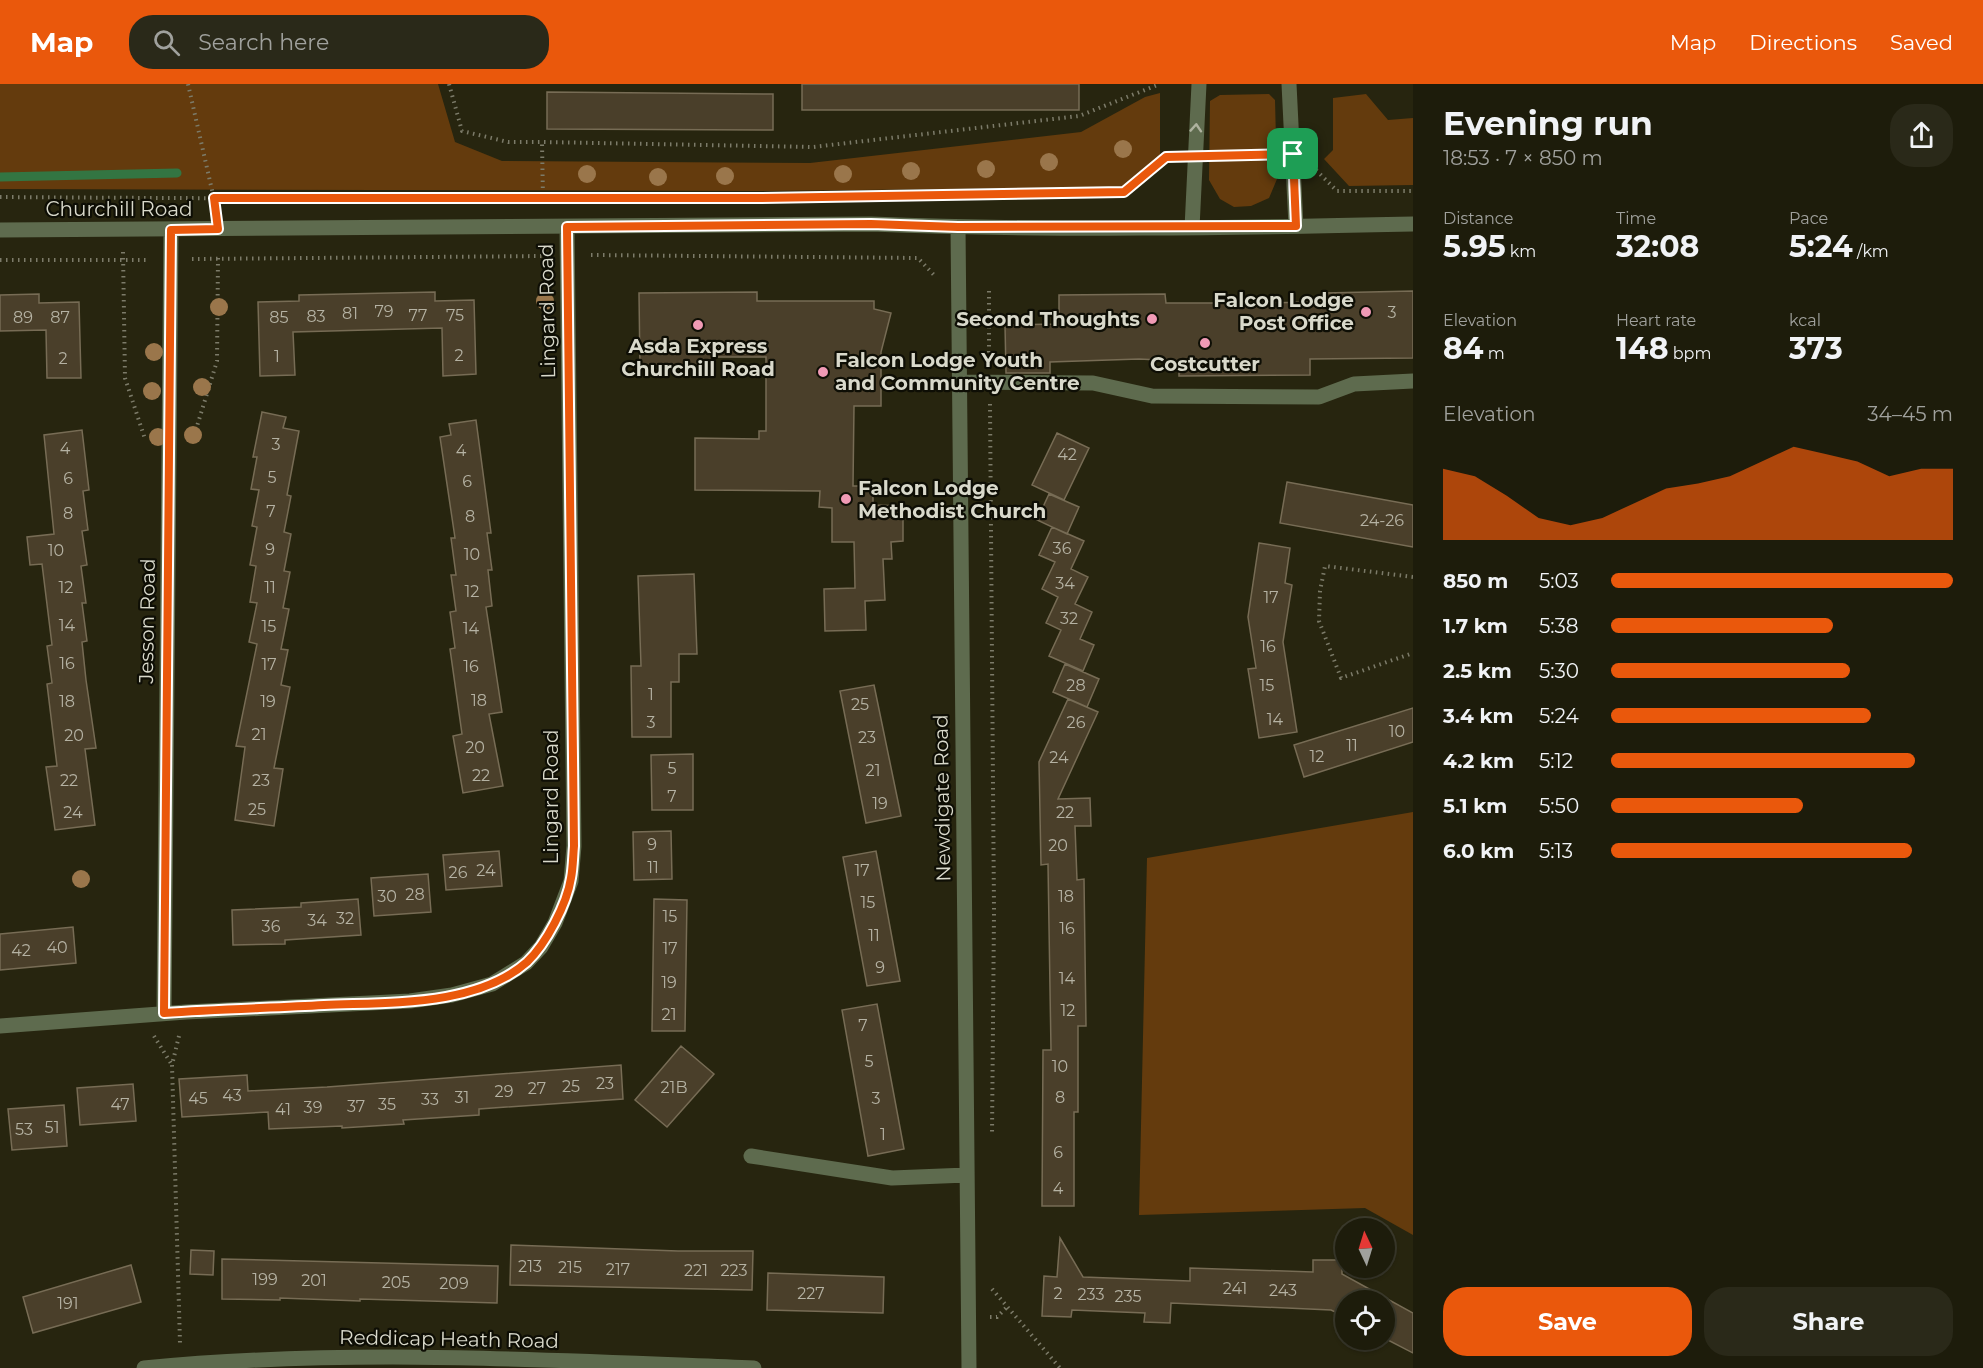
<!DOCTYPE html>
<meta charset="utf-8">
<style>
:root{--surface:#1d1c0b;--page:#2a2919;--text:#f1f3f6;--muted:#a0a19d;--line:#3b3a2c;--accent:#ea580c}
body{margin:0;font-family:Montserrat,sans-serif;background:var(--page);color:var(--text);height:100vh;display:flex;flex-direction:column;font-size:22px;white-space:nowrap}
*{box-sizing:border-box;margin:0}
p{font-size:20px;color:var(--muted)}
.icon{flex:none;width:33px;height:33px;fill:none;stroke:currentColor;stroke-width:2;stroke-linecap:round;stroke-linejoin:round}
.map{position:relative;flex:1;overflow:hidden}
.drawer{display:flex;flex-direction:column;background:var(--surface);width:570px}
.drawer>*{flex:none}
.needle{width:39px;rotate:356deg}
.tools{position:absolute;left:1335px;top:1134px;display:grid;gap:12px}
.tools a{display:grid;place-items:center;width:60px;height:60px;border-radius:50%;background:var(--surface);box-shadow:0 2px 4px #0004,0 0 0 2px var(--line);font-size:30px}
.pin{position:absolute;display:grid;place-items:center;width:51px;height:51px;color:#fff;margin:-26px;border-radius:12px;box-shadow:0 3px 9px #0006}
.round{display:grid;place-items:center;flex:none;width:63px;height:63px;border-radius:24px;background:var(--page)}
.head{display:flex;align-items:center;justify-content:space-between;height:102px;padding:0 30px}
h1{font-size:33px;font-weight:700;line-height:45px}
.figures{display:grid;grid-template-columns:repeat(3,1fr);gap:9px;height:102px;padding:6px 30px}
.figures div{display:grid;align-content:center}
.figures b{font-size:30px;font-weight:700}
.figures small{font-size:16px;font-weight:400}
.figures p{font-size:16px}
.chart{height:168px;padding:12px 30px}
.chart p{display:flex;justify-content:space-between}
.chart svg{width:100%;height:108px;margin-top:6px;fill:var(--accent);opacity:.7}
.primary-button{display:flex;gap:12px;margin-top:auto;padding:12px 30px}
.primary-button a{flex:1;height:69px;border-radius:24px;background:var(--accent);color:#fff;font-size:24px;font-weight:700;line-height:69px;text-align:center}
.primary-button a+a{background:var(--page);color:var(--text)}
ul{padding:0 30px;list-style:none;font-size:20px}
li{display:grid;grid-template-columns:96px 72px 1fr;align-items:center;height:45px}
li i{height:15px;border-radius:8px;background:var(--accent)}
header{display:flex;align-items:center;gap:36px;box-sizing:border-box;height:84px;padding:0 30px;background:var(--accent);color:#fff}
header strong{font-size:28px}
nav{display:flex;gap:33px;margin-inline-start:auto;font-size:21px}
.search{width:420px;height:54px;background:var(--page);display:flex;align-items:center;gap:15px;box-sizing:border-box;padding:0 21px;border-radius:24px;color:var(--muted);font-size:22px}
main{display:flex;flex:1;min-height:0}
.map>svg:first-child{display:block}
.green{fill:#643b0d}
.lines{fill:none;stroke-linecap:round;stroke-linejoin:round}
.stream{stroke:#337542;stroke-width:9}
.building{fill:#4a3f2a;stroke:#776c55;stroke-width:1.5}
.path{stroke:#7c7b69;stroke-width:4;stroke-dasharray:1.5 4.5;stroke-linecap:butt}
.minor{stroke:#5e6b4e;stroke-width:15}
.tree{fill:#9a764b}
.oneway{stroke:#aeb29f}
.route-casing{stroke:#fff;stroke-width:12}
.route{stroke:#ea580c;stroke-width:8}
.poi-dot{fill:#f09ab5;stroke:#0e0e05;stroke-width:2}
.labels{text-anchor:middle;stroke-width:4.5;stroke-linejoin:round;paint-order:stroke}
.number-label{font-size:16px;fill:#b5b2a3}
.street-label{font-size:20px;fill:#d9d9cb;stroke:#0e0e05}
.poi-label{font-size:20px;font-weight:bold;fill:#d9d9cb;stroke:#0e0e05;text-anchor:end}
</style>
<header>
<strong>Map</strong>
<div class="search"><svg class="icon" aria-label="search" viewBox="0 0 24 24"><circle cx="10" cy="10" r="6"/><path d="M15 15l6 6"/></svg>Search here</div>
<nav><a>Map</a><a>Directions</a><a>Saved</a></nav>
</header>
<main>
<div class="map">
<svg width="1413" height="1284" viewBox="0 0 1413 1284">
<rect width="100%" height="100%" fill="#27250f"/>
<path class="green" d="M 0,0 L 438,0 L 455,58 L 502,77 L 810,79 L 1081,48 L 1145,13 L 1160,9 L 1160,72 L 1124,103 L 762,107 L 0,105 Z
M 1269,10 L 1275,16 L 1277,95 L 1269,114 L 1251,122 L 1234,123 L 1220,115 L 1209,96 L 1210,17 L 1220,11 Z
M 1366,10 L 1388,36 L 1413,34 L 1413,101 L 1349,102 L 1324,75 L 1333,66 L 1333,14 Z
M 1413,728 L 1413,1151 L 1365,1124 L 1139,1131 L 1147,774 Z"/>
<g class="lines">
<path class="stream" d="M 0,93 L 177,89"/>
</g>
<path class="building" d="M 802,0 L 1079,0 L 1079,26 L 802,26 Z
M 547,8 L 773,10 L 773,46 L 547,45 Z
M 1413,207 L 1413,274 L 1310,275 L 1310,291 L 1179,292 L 1179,277 L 1139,275 L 1050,278 L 1050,289 L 1006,289 L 1005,241 L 1059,240 L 1059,211 L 1165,210 L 1166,219 L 1244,219 L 1325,218 L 1325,209 Z
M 435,208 L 435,217 L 474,216 L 476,290 L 443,292 L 442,244 L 293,248 L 295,291 L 260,292 L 258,218 L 299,217 L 299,211 Z
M 757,208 L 757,217 L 874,217 L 874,225 L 891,229 L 881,268 L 881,322 L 854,322 L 853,402 L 873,402 L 873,421 L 903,422 L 903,457 L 891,458 L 892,475 L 883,475 L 885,516 L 865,517 L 866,546 L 825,547 L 824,505 L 855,504 L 854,458 L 832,458 L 832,424 L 819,423 L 820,407 L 695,406 L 695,354 L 759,355 L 759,347 L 766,347 L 766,273 L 714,273 L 715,283 L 640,285 L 639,209 Z
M 39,210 L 39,219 L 79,218 L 81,294 L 47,294 L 46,246 L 0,247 L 0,211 Z
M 262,328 L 286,333 L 283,344 L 299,347 L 287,411 L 291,412 L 284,448 L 291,450 L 284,487 L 290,488 L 283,524 L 289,525 L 281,565 L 288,566 L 281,601 L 290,603 L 274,684 L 283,685 L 274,742 L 235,736 L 245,663 L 236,662 L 257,560 L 249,558 L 257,519 L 250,518 L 256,482 L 250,481 L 257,443 L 252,442 L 259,406 L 251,405 L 257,373 L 253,373 Z
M 476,336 L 491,449 L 487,449 L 492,486 L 488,486 L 492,522 L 486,523 L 502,628 L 489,630 L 503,702 L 463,709 L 453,652 L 462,650 L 450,565 L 455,564 L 450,528 L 456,527 L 451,491 L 456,491 L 451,454 L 455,454 L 440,353 L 451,351 L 449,340 Z
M 82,346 L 89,406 L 83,407 L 88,446 L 82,447 L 87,481 L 81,482 L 86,519 L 82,519 L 87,557 L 82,558 L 86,596 L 96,664 L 85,665 L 95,741 L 55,746 L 46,683 L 57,682 L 47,600 L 52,599 L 47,562 L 52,561 L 42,480 L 30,481 L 27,453 L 54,450 L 44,351 Z
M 1057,349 L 1089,364 L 1064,416 L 1032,401 Z
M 1287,398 L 1413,421 L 1413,463 L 1280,439 Z
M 1049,410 L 1079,423 L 1067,450 L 1037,436 Z
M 1052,443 L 1084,457 L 1071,485 L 1088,493 L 1075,520 L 1092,528 L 1080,555 L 1094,561 L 1083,587 L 1049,572 L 1061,546 L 1046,539 L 1058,513 L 1042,505 L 1055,478 L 1039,471 Z
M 1259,459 L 1290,464 L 1285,499 L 1292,501 L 1283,558 L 1297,648 L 1259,654 L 1248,585 L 1256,584 L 1248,533 Z
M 694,490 L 697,570 L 679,570 L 679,598 L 671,598 L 671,653 L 632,653 L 631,582 L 641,582 L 638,492 Z
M 1065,580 L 1099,595 L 1087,623 L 1053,608 Z
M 874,601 L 901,732 L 866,739 L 840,607 Z
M 1068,615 L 1098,628 L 1058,715 L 1090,714 L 1091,742 L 1075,742 L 1077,796 L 1084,795 L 1086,942 L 1078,942 L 1078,1028 L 1074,1028 L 1074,1122 L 1042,1122 L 1043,966 L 1051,966 L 1048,780 L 1041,781 L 1039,678 Z
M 1413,624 L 1413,658 L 1304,693 L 1294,661 Z
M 693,670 L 693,726 L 652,726 L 651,671 Z
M 671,747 L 672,795 L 634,796 L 633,748 Z
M 499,767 L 502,802 L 446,806 L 443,771 Z
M 876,767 L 900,897 L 867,902 L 843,773 Z
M 428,790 L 431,828 L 374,832 L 371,794 Z
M 358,815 L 361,851 L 285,856 L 285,860 L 233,861 L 232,826 L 301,823 L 301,819 Z
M 654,815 L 687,816 L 685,947 L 652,947 Z
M 73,843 L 76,879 L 0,886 L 0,850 Z
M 877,920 L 904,1065 L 868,1072 L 842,926 Z
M 681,962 L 714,990 L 667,1043 L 635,1016 Z
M 621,981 L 623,1015 L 479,1025 L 479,1031 L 403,1036 L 404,1040 L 342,1044 L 342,1042 L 269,1045 L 268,1028 L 182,1033 L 179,995 L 247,991 L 248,1007 L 327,1003 Z
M 133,1000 L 136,1037 L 80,1041 L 77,1004 Z
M 64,1021 L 67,1062 L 12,1066 L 8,1025 Z
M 1060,1154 L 1083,1193 L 1190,1197 L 1190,1184 L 1313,1188 L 1313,1176 L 1342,1176 L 1342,1190 L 1413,1229 L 1413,1269 L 1384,1254 L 1384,1216 L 1346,1216 L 1346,1233 L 1331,1226 L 1171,1219 L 1170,1239 L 1144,1238 L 1145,1229 L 1072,1226 L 1071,1233 L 1042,1232 L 1044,1192 L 1057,1193 Z
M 511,1161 L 678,1167 L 753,1167 L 752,1206 L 510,1201 Z
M 191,1166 L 214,1167 L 213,1191 L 190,1190 Z
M 222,1175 L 498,1182 L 497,1219 L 360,1215 L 360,1217 L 280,1214 L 280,1216 L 222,1215 Z
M 131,1181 L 141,1218 L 33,1249 L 23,1213 Z
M 768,1189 L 884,1193 L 883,1229 L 767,1226 Z"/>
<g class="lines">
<path class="path" d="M 188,0 L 214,115
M 449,0 L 462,47 L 508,58 L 542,58
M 1218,71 L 1270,70
M 1316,86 L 1337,107 L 1413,107
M 0,113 C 375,116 749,114 1124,108 L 1166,73 L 1174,72
M 543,116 L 542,58 L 813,63 L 1079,32 L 1160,0
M 123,168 L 125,294 L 145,355
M 591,171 L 918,174 L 935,192
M 192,175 L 544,172
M 0,176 L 148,176
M 989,207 L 989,277
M 990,320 L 994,827 L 992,1051
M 194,352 L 217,277 L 218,174
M 1413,493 L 1325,482 L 1320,507 L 1319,537 L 1341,594 L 1413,569
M 154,952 L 172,981
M 179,952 L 172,981 L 180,1259
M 992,1205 L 1060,1284
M 990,1233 L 997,1233 L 1006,1224"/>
<path class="minor" d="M 1289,0 L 1296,142
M 958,143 L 969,1284
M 1192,144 L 1199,0
M 0,146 L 871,140 C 1052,147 1232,144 1413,140
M 959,298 L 1093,299 L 1152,312 L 1319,313 L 1354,300 L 1413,297
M 164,929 L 171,145
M 0,942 L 186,928 L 410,917 L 452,911 L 492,900 L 526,879 L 541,863 L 555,839 L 571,797 L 574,762 L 567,143
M 751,1072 L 892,1094 L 967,1091
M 144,1284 C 347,1264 551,1276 754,1284"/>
</g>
<g class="tree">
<circle cx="1123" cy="65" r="9"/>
<circle cx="1049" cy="78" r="9"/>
<circle cx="986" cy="85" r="9"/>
<circle cx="911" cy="87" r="9"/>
<circle cx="587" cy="90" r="9"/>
<circle cx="843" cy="90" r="9"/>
<circle cx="725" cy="92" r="9"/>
<circle cx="658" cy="93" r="9"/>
<circle cx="545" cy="217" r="9"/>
<circle cx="219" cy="223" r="9"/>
<circle cx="154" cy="268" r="9"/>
<circle cx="202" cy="303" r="9"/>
<circle cx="152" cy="307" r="9"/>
<circle cx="193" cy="351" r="9"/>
<circle cx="158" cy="353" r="9"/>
<circle cx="81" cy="795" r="9"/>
</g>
<defs><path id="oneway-chevron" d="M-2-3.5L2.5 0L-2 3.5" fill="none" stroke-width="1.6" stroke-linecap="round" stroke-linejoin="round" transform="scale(1.5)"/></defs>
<use class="oneway" href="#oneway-chevron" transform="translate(1196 44) rotate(-86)"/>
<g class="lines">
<g class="route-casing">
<path id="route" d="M 1293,70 L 1296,142 L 958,143 L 871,140 L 567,143 L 574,762 C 573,773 573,784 571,794 C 567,820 546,860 527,878 C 476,923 388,918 324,921 C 271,924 218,925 164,929 L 171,146 L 218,145 L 214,114 L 761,114 L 1124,108 L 1166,73 Z"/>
</g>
<use href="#route" class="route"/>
</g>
<g class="poi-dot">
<circle cx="1366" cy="228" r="6"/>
<circle cx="1152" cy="235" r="6"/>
<circle cx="698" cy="241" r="6"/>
<circle cx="1205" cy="259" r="6"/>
<circle cx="823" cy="288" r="6"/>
<circle cx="846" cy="415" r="6"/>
</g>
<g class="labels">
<g class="number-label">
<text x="384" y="233">79</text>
<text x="1392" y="234">3</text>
<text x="350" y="235">81</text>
<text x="418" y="237">77</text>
<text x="455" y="237">75</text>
<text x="316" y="238">83</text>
<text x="23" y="239">89</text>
<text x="60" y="239">87</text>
<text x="279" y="239">85</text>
<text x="459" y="277">2</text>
<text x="277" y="278">1</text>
<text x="63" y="280">2</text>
<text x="276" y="366">3</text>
<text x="65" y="370">4</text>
<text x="461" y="372">4</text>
<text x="1067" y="376">42</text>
<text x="272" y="399">5</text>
<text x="68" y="400">6</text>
<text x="467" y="403">6</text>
<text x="271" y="433">7</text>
<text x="68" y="435">8</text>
<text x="470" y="438">8</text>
<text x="1382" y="442">24-26</text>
<text x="1062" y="470">36</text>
<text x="270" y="471">9</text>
<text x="56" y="472">10</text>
<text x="472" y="476">10</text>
<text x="1065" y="505">34</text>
<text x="66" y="509">12</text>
<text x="270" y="509">11</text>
<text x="472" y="513">12</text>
<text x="1271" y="519">17</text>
<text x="1069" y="540">32</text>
<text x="67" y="547">14</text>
<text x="269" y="548">15</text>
<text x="471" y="550">14</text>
<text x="1268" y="568">16</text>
<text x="67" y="585">16</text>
<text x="269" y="586">17</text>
<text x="471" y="588">16</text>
<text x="1076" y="607">28</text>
<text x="1267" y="607">15</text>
<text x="651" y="616">1</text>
<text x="479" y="622">18</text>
<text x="67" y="623">18</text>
<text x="268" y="623">19</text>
<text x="860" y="626">25</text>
<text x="1275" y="641">14</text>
<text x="651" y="644">3</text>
<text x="1076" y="644">26</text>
<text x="1397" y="653">10</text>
<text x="259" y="656">21</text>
<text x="74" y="657">20</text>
<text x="867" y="659">23</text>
<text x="1352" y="667">11</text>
<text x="475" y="669">20</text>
<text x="1317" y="678">12</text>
<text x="1059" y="679">24</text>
<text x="672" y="690">5</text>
<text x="873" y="692">21</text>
<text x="481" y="697">22</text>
<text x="69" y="702">22</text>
<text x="261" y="702">23</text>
<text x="672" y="718">7</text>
<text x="880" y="725">19</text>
<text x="257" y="731">25</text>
<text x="73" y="734">24</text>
<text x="1065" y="734">22</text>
<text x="652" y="766">9</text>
<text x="1058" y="767">20</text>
<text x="653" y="789">11</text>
<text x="486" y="792">24</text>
<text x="862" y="792">17</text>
<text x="458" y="794">26</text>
<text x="415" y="816">28</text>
<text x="387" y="818">30</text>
<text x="1066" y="818">18</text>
<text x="868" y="824">15</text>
<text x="670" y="838">15</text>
<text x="345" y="840">32</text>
<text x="317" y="842">34</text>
<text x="271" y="848">36</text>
<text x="1067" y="850">16</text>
<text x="874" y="857">11</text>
<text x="57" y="869">40</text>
<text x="670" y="870">17</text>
<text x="21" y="872">42</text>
<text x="880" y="889">9</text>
<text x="1067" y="900">14</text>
<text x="669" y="904">19</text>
<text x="1068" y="932">12</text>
<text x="669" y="936">21</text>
<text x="863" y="947">7</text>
<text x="869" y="983">5</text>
<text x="1060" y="988">10</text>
<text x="605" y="1005">23</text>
<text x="571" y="1008">25</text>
<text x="674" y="1009">21B</text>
<text x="537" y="1010">27</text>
<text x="504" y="1013">29</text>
<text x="232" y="1017">43</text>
<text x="462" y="1019">31</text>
<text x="1060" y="1019">8</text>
<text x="198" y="1020">45</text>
<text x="876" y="1020">3</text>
<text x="430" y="1021">33</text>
<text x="120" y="1026">47</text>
<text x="387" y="1026">35</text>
<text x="356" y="1028">37</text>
<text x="313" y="1029">39</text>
<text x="283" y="1031">41</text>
<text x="52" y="1049">51</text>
<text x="24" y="1051">53</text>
<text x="883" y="1056">1</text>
<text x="1058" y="1074">6</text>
<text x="1058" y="1110">4</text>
<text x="530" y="1188">213</text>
<text x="570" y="1189">215</text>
<text x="618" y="1191">217</text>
<text x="696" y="1192">221</text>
<text x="734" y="1192">223</text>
<text x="265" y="1201">199</text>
<text x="314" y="1202">201</text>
<text x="396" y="1204">205</text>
<text x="454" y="1205">209</text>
<text x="1235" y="1210">241</text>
<text x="1283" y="1212">243</text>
<text x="811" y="1215">227</text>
<text x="1058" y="1215">2</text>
<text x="1091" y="1216">233</text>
<text x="1128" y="1218">235</text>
<text x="68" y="1225">191</text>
</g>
<g class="street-label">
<text x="119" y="132">Churchill Road</text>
<text transform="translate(547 227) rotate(-91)" y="7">Lingard Road</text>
<text transform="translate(147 537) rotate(-89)" y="7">Jesson Road</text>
<text transform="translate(551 713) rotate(-90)" y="7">Lingard Road</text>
<text transform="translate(942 714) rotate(-91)" y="7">Newdigate Road</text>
<text transform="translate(449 1255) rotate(1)" y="7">Reddicap Heath Road</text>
</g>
<g class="poi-label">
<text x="1354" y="223">Falcon Lodge<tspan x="1354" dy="23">Post Office</tspan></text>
<text x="1140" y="242">Second Thoughts</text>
<text x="698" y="269" text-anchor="middle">Asda Express<tspan x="698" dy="23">Churchill Road</tspan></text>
<text x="835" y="283" text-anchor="start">Falcon Lodge Youth<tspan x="835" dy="23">and Community Centre</tspan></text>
<text x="1205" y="287" text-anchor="middle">Costcutter</text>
<text x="858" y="411" text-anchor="start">Falcon Lodge<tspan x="858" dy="23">Methodist Church</tspan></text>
</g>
</g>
</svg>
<div class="tools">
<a><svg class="needle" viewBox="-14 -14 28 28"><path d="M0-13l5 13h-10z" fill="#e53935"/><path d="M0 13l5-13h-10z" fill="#a0a19d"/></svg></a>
<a><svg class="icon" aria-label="locate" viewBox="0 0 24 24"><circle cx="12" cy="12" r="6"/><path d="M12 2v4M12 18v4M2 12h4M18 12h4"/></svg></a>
</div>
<div class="pin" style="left:1293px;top:70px;background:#1e9e55"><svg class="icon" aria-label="arrive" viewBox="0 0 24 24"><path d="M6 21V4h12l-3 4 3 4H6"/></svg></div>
</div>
<section class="drawer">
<div class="head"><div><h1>Evening run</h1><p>18:53 · 7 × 850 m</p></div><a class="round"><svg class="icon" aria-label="share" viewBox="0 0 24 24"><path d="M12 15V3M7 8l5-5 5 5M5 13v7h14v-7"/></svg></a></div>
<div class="figures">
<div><p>Distance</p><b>5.95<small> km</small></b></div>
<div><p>Time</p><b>32:08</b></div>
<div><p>Pace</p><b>5:24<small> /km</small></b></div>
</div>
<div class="figures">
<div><p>Elevation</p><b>84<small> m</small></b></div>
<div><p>Heart rate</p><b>148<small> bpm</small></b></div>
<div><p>kcal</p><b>373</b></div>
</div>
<div class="chart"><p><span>Elevation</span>34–45 m</p>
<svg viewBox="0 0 160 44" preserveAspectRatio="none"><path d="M0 44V15L10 18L20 26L30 35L40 38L50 35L60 29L70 23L80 21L90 18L100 12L110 6L120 9L130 12L140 18L150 15L160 15V44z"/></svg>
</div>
<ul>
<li><b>850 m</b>5:03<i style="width:100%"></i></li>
<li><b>1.7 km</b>5:38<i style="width:65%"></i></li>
<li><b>2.5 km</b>5:30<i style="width:70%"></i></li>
<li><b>3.4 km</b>5:24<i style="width:76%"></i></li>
<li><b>4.2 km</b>5:12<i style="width:89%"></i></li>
<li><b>5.1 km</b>5:50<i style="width:56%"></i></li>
<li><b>6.0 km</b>5:13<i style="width:88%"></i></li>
</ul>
<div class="primary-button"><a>Save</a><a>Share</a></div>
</section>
</main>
